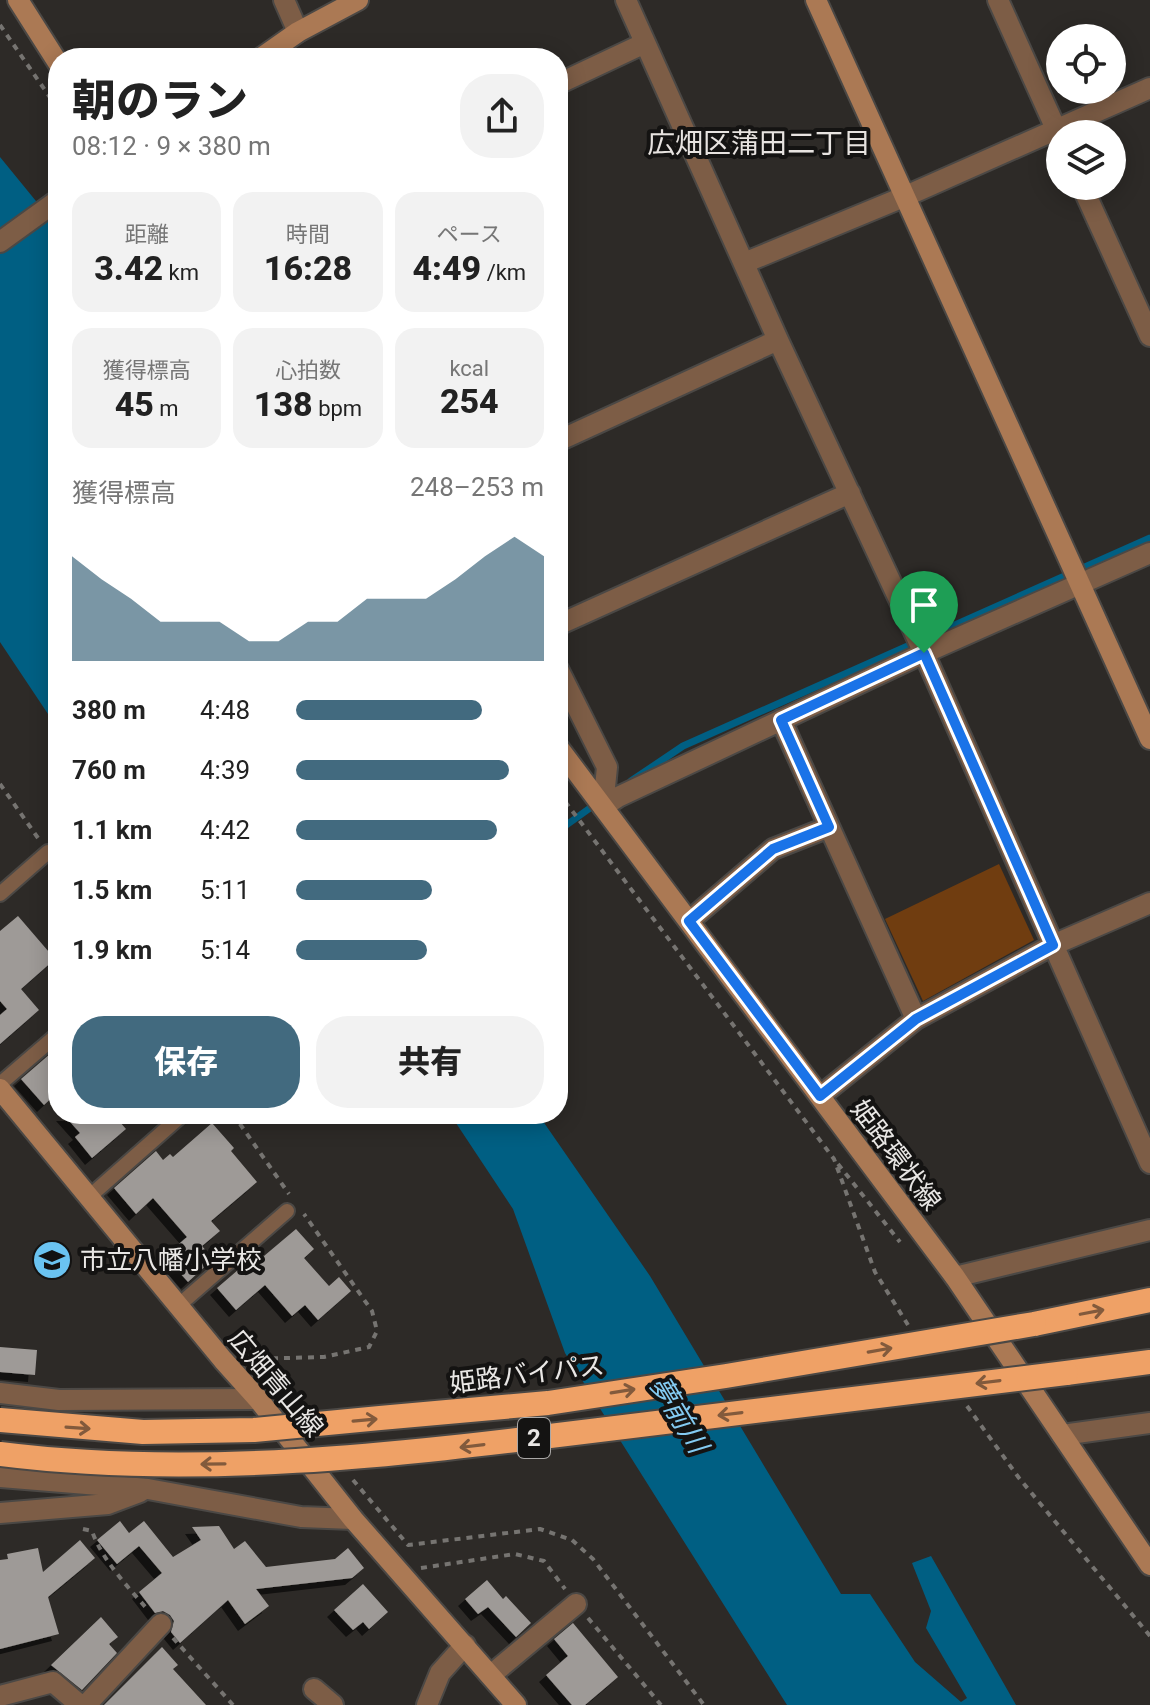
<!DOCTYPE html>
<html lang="ja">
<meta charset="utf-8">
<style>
:root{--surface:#fff;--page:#f2f2f2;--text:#222;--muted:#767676;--accent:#426a7f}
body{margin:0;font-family:Roboto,"Noto Sans JP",sans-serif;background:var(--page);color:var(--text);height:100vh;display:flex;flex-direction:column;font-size:30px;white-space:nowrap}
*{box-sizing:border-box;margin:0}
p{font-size:26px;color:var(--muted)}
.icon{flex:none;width:44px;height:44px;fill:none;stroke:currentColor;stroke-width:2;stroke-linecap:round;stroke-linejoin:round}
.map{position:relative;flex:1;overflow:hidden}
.panel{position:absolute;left:48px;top:48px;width:520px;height:1076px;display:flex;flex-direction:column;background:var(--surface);border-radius:32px;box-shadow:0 4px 20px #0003}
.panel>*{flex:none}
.buttons{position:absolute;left:1046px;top:24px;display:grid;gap:16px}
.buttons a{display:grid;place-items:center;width:80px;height:80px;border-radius:50%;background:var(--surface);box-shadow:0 4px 20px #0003;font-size:40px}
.pin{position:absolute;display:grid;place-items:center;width:68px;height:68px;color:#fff;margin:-82px -34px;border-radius:50% 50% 50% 0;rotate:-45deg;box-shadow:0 0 8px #0007}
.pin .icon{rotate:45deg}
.round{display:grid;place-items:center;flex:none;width:84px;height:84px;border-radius:32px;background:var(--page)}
.overview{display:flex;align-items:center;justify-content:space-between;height:136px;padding:0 24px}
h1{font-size:44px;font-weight:800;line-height:60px}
.metrics{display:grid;grid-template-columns:repeat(3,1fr);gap:12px;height:136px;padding:8px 24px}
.metrics div{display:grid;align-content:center;border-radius:20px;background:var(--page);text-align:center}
.metrics b{font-size:34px;font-weight:800}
.metrics small{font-size:22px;font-weight:400}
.metrics p{font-size:22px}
.chart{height:224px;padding:16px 24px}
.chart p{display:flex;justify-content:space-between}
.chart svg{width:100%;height:144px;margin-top:8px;fill:var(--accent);opacity:.7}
.button{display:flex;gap:16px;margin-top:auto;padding:16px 24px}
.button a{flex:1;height:92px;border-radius:32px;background:var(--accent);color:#fff;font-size:32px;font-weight:800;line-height:92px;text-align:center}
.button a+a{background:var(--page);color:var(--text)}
ul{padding:0 24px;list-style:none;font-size:26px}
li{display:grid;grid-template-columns:128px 96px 1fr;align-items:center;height:60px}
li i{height:20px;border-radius:10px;background:var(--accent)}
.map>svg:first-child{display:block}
.green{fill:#703d10}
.water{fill:#005f83}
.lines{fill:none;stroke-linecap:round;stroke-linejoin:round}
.stream{stroke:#005f83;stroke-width:7}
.building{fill:#9e9a97;filter:url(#shadow)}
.lane-casing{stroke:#4b4845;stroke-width:18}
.street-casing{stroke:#4b4845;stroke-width:24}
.secondary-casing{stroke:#4b4845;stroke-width:24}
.highway-casing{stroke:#4b4845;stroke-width:28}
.path{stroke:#767471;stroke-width:4;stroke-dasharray:6 6;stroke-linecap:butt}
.lane{stroke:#7d5d46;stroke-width:14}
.street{stroke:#7d5d46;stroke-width:20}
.secondary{stroke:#ab7954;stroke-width:20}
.highway{stroke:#efa166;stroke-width:24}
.highway-bridge-casing{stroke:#4b4845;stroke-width:28;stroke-linecap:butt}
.highway-bridge{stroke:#efa166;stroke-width:24}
.oneway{stroke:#825a3c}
.route-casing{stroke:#fff;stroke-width:16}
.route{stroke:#1a73e8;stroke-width:10}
.labels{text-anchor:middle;stroke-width:8;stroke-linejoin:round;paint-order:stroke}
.shield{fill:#141312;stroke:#a9a7a6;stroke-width:2}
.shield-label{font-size:24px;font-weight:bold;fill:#e9e7e5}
.street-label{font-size:26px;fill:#e9e7e5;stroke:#141312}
.poi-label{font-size:26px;fill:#e9e7e5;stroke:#141312;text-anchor:start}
.neighbourhood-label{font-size:28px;fill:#e7e3e0;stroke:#141312}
.water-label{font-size:28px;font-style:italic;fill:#84cbf2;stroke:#141312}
</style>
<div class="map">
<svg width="1150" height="1705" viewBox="0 0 1150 1705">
<defs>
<filter id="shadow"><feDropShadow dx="-7" dy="7" stdDeviation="0" flood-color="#0009"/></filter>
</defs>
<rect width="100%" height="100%" fill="#2d2a27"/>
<path class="green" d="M 999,864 L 1034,940 L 923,1001 L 885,919 Z"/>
<path class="water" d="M 0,157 L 58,228 L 58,729 L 0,642 Z
M 450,1114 L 538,1114 L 650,1276 L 841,1594 L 870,1594 L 915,1662 L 961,1702 L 967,1698 L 926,1628 L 931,1611 L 912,1563 L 931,1556 L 1016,1705 L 787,1705 L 565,1353 L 513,1209 Z"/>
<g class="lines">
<path class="stream" d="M 631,781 L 683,746 L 1150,538
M 558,831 L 597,803"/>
</g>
<path class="building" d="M 18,916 L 55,959 L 21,989 L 39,1010 L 0,1044 L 0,1015 L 7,1009 L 0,1001 L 0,931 Z
M 58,1047 L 58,1092 L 44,1105 L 21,1079 Z
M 63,1114 L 113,1114 L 126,1129 L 92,1158 L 75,1137 L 80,1133 Z
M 212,1123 L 234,1148 L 231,1151 L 257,1182 L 211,1221 L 220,1231 L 202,1246 L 213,1259 L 188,1282 L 165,1256 L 187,1237 L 153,1198 L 136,1214 L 114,1188 L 156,1151 L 163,1160 L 170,1154 L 173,1157 Z
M 296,1229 L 314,1249 L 304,1258 L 329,1286 L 339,1277 L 351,1291 L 318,1320 L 305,1305 L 292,1316 L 265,1285 L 236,1310 L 217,1288 L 260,1251 L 264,1256 Z
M 0,1347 L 37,1350 L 35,1375 L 0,1372 Z
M 120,1521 L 129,1533 L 144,1521 L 173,1557 L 201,1540 L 192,1527 L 219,1526 L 234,1549 L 245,1541 L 266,1567 L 335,1559 L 348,1548 L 364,1568 L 352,1578 L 256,1589 L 269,1606 L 245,1624 L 228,1600 L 180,1643 L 171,1632 L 174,1621 L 170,1615 L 163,1611 L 155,1613 L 139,1592 L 162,1573 L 139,1546 L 117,1564 L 97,1540 Z
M 80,1540 L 95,1558 L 48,1597 L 59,1634 L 0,1649 L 0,1560 L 8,1559 L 7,1554 L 38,1548 L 43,1572 Z
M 487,1580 L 503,1599 L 506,1596 L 531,1623 L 516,1637 L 488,1607 L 478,1614 L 465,1599 Z
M 363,1584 L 388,1612 L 369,1629 L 363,1622 L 353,1630 L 334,1610 Z
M 101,1617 L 118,1637 L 109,1644 L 117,1653 L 82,1690 L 51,1665 Z
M 573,1623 L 618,1677 L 585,1705 L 572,1705 L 546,1675 L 568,1656 L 554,1639 Z
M 162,1647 L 178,1665 L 173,1669 L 206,1705 L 104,1705 Z"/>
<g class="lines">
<g class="lane-casing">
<path id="lane" d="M 0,894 L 48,852
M 0,1084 L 58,1034
M 89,1197 L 183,1114
M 178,1306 L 287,1211"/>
</g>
<g class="street-casing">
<path id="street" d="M 284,0 L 298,32
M 626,0 L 778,340 L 924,653 L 1150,1163
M 998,0 L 1060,138
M 558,84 L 645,43
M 1082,186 L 1150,336
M 0,242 L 58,200
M 744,263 L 906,196 L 1150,88
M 558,441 L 778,340
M 558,625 L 850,493
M 558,669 L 607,767 L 603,807
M 781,720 L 916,1019
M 603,807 L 618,797 L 924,653 L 1150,553
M 689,921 L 773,849 L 829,827
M 820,1096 L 916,1019 L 1053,945 L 1150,903
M 955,1277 L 1150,1230
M 0,1393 L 59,1400 L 258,1399
M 1062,1435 L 1150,1423
M 0,1477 L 148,1489 L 301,1517 L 353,1519
M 0,1513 L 108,1504 L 140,1492
M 491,1675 L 576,1604
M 314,1689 L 333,1705
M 0,1696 L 53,1682 L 80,1705
M 86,1705 L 161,1624
M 427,1705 L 440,1673 L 465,1645"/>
</g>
<g class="secondary-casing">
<path id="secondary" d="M 18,0 L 58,63
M 816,0 L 1150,739
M 261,58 L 298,32 L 358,0
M 558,747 L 955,1277 L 1150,1565
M 0,1089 L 223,1360 L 258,1399 L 353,1519 L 516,1705"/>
</g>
<g class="highway-casing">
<path id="highway" d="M 1034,1324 L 1150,1300
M 1066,1373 L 1150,1362"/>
</g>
<path class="path" d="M 0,25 L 58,109
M 0,784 L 38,838
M 558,792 L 834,1159 L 875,1272 L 908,1325
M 233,1114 L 289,1194
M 838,1164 L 900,1242
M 270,1357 L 279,1390
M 248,1359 L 324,1357 L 369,1347 L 377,1331 L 372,1311 L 304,1214
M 967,1406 L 1019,1478 L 1150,1636
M 353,1480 L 408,1545 L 540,1529 L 572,1540 L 593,1559 L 704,1705
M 83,1529 L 92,1531 C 102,1560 128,1587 148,1610
M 421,1568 L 515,1554 L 544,1561 L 565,1589
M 588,1618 L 661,1705
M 173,1638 L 233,1705"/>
<use href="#lane" class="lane"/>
<use href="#street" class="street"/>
<use href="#secondary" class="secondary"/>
<use href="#highway" class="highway"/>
<g class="highway-bridge-casing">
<path id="highway-bridge" d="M 0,1420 L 143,1432 L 254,1430 L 380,1418 L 548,1403 L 726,1376 L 1034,1324
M 0,1454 C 197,1479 396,1455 591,1431 C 749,1412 908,1392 1066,1373"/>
</g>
<use href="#highway-bridge" class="highway-bridge"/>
</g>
<defs><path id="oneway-shaft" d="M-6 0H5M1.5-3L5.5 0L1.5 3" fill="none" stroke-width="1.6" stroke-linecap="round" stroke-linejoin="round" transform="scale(2)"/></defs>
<g class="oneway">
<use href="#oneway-shaft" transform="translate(1092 1312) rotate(-11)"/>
<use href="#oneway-shaft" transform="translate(880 1350) rotate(-10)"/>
<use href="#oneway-shaft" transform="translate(988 1382) rotate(173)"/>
<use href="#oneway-shaft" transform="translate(623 1391) rotate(-9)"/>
<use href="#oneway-shaft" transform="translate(730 1414) rotate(173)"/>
<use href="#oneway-shaft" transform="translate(365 1420) rotate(-5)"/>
<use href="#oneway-shaft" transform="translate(78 1428) rotate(4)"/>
<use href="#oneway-shaft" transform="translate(472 1446) rotate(173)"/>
<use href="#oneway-shaft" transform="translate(213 1464) rotate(179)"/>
</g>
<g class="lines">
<g class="route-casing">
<path id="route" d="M 924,653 L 1053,945 L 916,1019 L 820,1096 L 689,921 L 773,849 L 829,827 L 781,720 Z"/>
</g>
<use href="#route" class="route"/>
</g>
<defs>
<g id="school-disc" transform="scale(2)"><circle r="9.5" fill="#6ac3f1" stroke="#141312"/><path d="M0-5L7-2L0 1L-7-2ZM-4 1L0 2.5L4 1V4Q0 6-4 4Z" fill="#111"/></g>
</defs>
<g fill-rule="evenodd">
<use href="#school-disc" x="52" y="1260"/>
</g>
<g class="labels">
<rect class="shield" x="518" y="1418" width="32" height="40" rx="6"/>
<g class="shield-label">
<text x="534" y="1446">2</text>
</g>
<g class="street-label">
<text transform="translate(896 1155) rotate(53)" y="9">姫路環状線</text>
<text transform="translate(527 1374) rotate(-7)" y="9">姫路バイパス</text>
<text transform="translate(276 1383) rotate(50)" y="9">広畑青山線</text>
</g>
<g class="poi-label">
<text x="80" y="1269">市立八幡小学校</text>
</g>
<g class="neighbourhood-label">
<text x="759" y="153">広畑区蒲田二丁目</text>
</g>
<g class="water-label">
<text transform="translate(679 1414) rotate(59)" y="10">夢前川</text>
</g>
</g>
</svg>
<div class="buttons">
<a><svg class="icon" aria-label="locate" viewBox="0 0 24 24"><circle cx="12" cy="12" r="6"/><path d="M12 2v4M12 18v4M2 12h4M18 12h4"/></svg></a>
<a><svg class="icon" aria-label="layers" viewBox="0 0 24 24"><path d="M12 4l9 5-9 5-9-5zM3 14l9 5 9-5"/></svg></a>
</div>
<div class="pin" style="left:924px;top:653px;background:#1e9e55"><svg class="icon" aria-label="arrive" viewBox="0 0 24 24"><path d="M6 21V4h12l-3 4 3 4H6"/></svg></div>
<section class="panel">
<div class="overview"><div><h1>朝のラン</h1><p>08:12 · 9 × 380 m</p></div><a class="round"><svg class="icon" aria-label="share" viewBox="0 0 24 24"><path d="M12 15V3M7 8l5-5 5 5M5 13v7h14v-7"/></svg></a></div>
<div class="metrics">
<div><p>距離</p><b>3.42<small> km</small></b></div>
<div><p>時間</p><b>16:28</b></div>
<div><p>ペース</p><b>4:49<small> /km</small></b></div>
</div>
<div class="metrics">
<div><p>獲得標高</p><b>45<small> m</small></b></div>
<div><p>心拍数</p><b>138<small> bpm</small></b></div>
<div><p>kcal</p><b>254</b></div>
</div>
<div class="chart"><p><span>獲得標高</span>248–253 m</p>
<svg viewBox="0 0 160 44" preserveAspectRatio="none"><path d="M0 44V12L10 19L20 25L30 32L40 32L50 32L60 38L70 38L80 32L90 32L100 25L110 25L120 25L130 19L140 12L150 6L160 12V44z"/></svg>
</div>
<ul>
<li><b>380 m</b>4:48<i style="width:75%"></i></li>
<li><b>760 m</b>4:39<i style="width:86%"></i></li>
<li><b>1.1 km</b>4:42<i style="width:81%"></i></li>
<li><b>1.5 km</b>5:11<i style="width:55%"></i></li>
<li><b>1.9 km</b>5:14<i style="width:53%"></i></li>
</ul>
<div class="button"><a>保存</a><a>共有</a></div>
</section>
</div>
